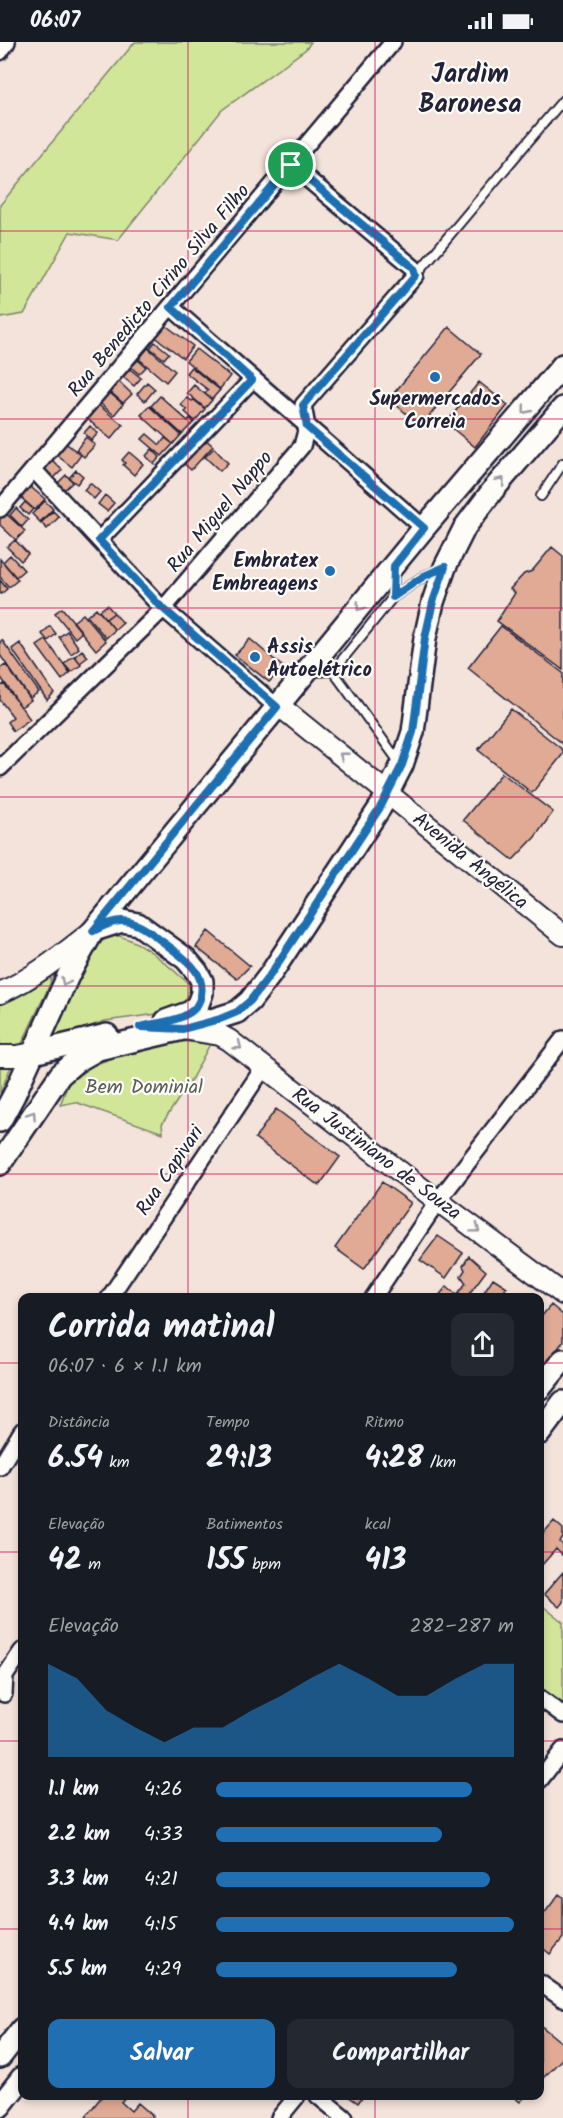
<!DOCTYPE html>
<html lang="pt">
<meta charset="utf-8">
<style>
:root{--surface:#171b24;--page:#242831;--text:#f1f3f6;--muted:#9ea1a6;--accent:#1f6fb2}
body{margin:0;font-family:Kalam,sans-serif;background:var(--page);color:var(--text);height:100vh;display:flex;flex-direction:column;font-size:22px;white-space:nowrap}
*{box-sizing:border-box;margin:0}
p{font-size:20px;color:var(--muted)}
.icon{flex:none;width:33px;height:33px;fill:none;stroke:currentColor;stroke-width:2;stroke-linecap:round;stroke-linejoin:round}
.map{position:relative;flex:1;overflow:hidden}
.sheet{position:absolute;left:18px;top:1251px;width:526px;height:807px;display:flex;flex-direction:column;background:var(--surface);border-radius:12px;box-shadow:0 3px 9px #0003}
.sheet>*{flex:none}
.pin{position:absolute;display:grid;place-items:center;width:51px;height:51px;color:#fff;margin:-26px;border:3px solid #fff;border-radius:50%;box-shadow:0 2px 6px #0007}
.round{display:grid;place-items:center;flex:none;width:63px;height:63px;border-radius:12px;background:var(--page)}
.overview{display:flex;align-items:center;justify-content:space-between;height:102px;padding:0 30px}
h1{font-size:33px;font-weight:800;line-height:45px}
.figures{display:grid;grid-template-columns:repeat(3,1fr);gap:9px;height:102px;padding:6px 30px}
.figures div{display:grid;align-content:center}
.figures b{font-size:30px;font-weight:800}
.figures small{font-size:16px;font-weight:400}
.figures p{font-size:16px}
.chart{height:168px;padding:12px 30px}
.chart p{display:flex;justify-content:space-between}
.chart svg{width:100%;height:108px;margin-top:6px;fill:var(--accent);opacity:.7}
.action{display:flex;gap:12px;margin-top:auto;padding:12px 30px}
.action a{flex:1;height:69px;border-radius:12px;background:var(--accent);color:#fff;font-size:24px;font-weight:800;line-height:69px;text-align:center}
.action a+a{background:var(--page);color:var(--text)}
ul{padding:0 30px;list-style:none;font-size:20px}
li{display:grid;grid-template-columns:96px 72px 1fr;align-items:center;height:45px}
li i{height:15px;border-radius:8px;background:var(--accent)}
.status{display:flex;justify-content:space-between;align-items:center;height:42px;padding:0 30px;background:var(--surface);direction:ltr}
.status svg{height:16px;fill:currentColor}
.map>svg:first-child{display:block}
.green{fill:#d2e69a;stroke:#7a846a;stroke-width:1.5}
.building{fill:#e0aa95;stroke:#22223b;stroke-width:1.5}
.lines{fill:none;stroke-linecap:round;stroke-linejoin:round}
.service-casing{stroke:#22223b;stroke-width:12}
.minor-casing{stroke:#22223b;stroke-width:20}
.tertiary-casing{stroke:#22223b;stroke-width:24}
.secondary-casing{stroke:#22223b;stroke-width:26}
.service{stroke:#fdfcf7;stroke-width:8}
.minor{stroke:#fdfcf7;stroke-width:15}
.tertiary{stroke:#fdfcf7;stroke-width:20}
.secondary{stroke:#fdfcf7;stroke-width:21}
.oneway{stroke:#9a9aa2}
.route-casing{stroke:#fff;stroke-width:12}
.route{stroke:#1f6fb2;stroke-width:8}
.grid{fill:none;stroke:#c2185b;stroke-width:1.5;stroke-opacity:0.55}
.poi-dot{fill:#1f6fb2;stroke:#fdfcf7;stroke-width:2}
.labels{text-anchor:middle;stroke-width:4.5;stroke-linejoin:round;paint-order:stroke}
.street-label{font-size:20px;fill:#22223b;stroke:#fdfcf7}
.poi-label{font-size:20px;font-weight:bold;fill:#22223b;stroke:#fdfcf7}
.park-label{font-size:20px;fill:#575d58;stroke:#fdfcf7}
.district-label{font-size:26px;font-weight:bold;fill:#22223b;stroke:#fdfcf7}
</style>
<div class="status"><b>06:07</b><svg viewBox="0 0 49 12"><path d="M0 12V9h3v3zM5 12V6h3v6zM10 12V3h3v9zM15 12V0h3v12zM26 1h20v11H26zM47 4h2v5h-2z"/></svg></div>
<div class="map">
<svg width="563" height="2076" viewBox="0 0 563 2076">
<rect width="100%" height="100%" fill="#f4e3da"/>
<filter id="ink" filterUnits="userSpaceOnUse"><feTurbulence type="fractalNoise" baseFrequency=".0167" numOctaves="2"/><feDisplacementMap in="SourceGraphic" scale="12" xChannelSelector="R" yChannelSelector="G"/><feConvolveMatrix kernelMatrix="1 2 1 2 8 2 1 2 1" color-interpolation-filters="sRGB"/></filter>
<g filter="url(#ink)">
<path class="green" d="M 135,0 L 311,0 L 306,7 L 222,68 L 118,198 L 70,190 L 24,272 L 0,276 L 0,163 Z
M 110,892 C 142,897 165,921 189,942 L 190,955 L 180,969 L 105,979 L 51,998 C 65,965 82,915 110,892 Z
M 51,936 L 50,942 L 9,1029 L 0,1052 L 0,962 L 24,951 L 42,937 Z
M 179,999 L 210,1002 L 192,1036 L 162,1082 L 163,1091 L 75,1060 L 60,1063 L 68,1042 L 93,1023 L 127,1011 Z
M 540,1562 L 563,1580 L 563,1663 L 540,1645 Z"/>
<path class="building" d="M 164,282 L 193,304 L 183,316 L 154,294 Z
M 449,285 L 481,312 L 421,384 L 389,357 Z
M 155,300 L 169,311 L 164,317 L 150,306 Z
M 148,306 L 175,329 L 166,340 L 139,317 Z
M 196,307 L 230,334 L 220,347 L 186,319 Z
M 138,318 L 146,325 L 139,332 L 131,325 Z
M 191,325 L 220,348 L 212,357 L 205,352 L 208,348 L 186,331 Z
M 130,327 L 141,336 L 134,344 L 123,335 Z
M 115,336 L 132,352 L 123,361 L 107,347 Z
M 147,340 L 155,347 L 145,359 L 137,352 Z
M 479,340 L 508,363 L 475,405 L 446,381 Z
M 194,343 L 212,358 L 205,366 L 187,351 Z
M 105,347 L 123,362 L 114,373 L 96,358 Z
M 160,354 L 188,379 L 190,376 L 194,380 L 182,392 L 151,364 Z
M 187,356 L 192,359 L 194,358 L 205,367 L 195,379 L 185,370 L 187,368 L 181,363 Z
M 96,361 L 123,383 L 111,397 L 85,375 Z
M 149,364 L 181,393 L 173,402 L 141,373 Z
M 90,384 L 98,391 L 92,398 L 84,391 Z
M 147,392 L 160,403 L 165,396 L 173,402 L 162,414 L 142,397 Z
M 202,394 L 213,404 L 191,428 L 182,420 Z
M 86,395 L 95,403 L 84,415 L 76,408 Z
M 63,399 L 81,413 L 72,425 L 54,411 Z
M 214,406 L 228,421 L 220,429 L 205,415 Z
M 152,407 L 160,415 L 154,422 L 146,414 Z
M 129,410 L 143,422 L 134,433 L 123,423 L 125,421 L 122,418 Z
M 49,415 L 62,428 L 53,437 L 42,426 Z
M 76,428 L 83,434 L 77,442 L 69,436 Z
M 66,433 L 73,440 L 64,448 L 57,442 Z
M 90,441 L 100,450 L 94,457 L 84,448 Z
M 27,442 L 45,457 L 35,468 L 18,453 Z
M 105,453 L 114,461 L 107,469 L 98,462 Z
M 45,459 L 53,467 L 40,480 L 32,472 Z
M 25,460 L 33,467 L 28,473 L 20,466 Z
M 16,466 L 28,478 L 22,485 L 10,473 Z
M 3,469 L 25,489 L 16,498 L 0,483 L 0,473 Z
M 53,469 L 59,475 L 47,487 L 41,481 Z
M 15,498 L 28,512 L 21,519 L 7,505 Z
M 552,505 L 563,514 L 563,628 L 497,579 L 515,551 L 510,547 L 524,532 L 532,529 Z
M 10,513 L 24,528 L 16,535 L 3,520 Z
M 0,517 L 18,538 L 9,545 L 0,535 Z
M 0,538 L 7,547 L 1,552 L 0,551 Z
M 107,563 L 114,571 L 106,577 L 99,569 Z
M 62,566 L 82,590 L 75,596 L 55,571 Z
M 96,566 L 115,588 L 106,596 L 87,574 Z
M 114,571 L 123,581 L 115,588 L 106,577 Z
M 83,572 L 106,599 L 96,608 L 73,580 Z
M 50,584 L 56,592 L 48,599 L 42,592 Z
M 501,584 L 563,631 L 563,702 L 468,626 Z
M 67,589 L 79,606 L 71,612 L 59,595 Z
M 250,597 L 284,626 L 269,640 L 235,613 Z
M 2,598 L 39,650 L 30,656 L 0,613 L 0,600 Z
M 46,598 L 70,631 L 62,638 L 37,604 Z
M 20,601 L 54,651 L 47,658 L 12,607 Z
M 82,608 L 88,615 L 80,621 L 75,614 Z
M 74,614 L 81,623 L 71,630 L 64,622 Z
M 6,623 L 31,658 L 21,665 L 0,634 L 0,626 Z
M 4,642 L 30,677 L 13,689 L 7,680 L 13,675 L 0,658 L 0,645 Z
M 511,667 L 563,708 L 563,712 L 532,751 L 478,708 Z
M 502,731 L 553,770 L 535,795 L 513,818 L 463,778 Z
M 208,889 L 250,924 L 237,937 L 196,905 Z
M 276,1067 L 340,1115 L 319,1144 L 255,1096 Z
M 382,1140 L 411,1161 L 364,1227 L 335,1206 Z
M 438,1194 L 463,1211 L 446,1236 L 420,1218 Z
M 469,1214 L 486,1229 L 466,1256 L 437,1256 L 447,1244 L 457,1253 L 466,1241 L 461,1234 L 465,1228 L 463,1224 Z
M 493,1236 L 507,1245 L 499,1256 L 480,1256 Z
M 551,1263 L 563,1273 L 563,1300 L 540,1329 L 540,1276 Z
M 554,1479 L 563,1487 L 563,1496 L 560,1500 L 563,1503 L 563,1514 L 556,1507 L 540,1525 L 540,1495 Z
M 563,1530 L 563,1560 L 559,1565 L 544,1552 Z
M 559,1852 L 563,1855 L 563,1896 L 550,1912 L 540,1904 L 540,1877 Z
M 540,1983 L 563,2002 L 563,2016 L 540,2039 Z
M 102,2054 L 126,2054 L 121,2060 L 131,2069 L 138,2061 L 153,2074 L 152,2076 L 89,2076 L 86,2074 Z
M 348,2054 L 363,2054 L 358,2061 Z
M 513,2054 L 526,2054 L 520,2060 Z"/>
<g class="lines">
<g class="service-casing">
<path id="service" d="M 416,233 L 563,58
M 541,454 L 563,421
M 393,555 L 394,531
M 333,629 L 399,720
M 311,630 L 333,629 L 393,555 L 424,534 L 439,528"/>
</g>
<g class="minor-casing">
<path id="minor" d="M 0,10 L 7,0
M 171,265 L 424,486
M 34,428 L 158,562 L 277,665
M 0,467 L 393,0
M 99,498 L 252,338
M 0,726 L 163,567 L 302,404 L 307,385 L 303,363 L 416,233 L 414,226 L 291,123
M 109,1256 L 264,1025
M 373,1256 L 438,1159 L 563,997
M 0,1425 L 22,1389
M 4,1652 L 5,1634 L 22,1609
M 540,1656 L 563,1673
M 540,1738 L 563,1708
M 540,1941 L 563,1957
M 318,2054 L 345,2076
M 279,2076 L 297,2054"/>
</g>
<g class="tertiary-casing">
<path id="tertiary" d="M 277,665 L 287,670 L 563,893
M 0,951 C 34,936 62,913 91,890
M 183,987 L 220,993 L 229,998 L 438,1159 L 563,1252
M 0,1014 L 17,1014 L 33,1011"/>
</g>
<g class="secondary-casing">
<path id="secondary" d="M 94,888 L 122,879 L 138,882 L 186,917 L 197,930 L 202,939 L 202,951 L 198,962 L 191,970 L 166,979
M 33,1011 L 107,993
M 0,1079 L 14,1053 L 68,934 L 93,889 L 424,486 L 563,323
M 0,1122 L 60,1033 L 75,1020 L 98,1007 L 183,987 L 237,970 L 250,959 L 270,933 L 381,764 L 402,723 L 413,690 L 425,596 L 433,560 L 445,525 L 465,485 L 493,448 L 563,366
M 540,1346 L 563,1318
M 540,1391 L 563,1360
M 0,2015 L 22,1987
M 0,2064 L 22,2036"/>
</g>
<use href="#service" class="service"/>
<use href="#minor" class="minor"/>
<use href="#tertiary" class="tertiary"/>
<use href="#secondary" class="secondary"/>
</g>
<defs><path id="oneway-chevron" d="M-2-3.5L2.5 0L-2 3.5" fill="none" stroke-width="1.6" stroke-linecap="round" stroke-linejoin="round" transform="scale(1.5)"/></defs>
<g class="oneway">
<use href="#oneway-chevron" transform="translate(526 368) rotate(129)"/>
<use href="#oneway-chevron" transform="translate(501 439) rotate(-50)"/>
<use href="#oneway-chevron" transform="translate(360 565) rotate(129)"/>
<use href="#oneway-chevron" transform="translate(343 714) rotate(-142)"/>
<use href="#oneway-chevron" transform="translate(65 940) rotate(116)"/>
<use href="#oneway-chevron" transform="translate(238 1004) rotate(38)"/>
<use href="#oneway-chevron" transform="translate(32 1073) rotate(-56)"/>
<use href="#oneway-chevron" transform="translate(476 1187) rotate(37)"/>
</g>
</g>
<g class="lines" filter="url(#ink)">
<g class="route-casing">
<path id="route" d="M 291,123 L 414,226 L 416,233 L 303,363 L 307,385 L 424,486 L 394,524 L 393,555 L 424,534 L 445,525 L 433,560 L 425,596 L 413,690 L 402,723 L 381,764 L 270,933 L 250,959 L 237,970 L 220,977 L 183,987 L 140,985 C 156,981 175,980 189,971 C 194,968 198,963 200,957 C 208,931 185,917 167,903 C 154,894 140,880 123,879 C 113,878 102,885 93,889 L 277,665 L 158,562 L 99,498 L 252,338 L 171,265 Z"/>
</g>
<use href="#route" class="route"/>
</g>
<path class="grid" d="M 188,0 L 188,1256M 375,0 L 375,1256M 0,189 L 563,189M 0,377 L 563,377M 0,566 L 563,566M 0,755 L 563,755M 0,944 L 563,944M 0,1132 L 563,1132M 0,1321 L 22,1321M 540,1321 L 563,1321M 0,1510 L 22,1510M 540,1510 L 563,1510M 0,1699 L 22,1699M 540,1699 L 563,1699M 0,1887 L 22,1887M 540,1887 L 563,1887M 188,2054 L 188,2076M 375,2054 L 375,2076"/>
<g class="poi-dot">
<circle cx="435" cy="335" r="6"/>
<circle cx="330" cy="529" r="6"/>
<circle cx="255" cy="615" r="6"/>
</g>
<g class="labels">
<g class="street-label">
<text transform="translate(158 248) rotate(-50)" y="7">Rua Benedicto Cirino Silva Filho</text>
<text transform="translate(219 469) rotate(-50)" y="7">Rua Miguel Nappo</text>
<text transform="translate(471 818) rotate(39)" y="7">Avenida Angélica</text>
<text transform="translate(377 1111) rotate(37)" y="7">Rua Justiniano de Souza</text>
<text transform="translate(169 1128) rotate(-56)" y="7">Rua Capivari</text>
</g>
<g class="poi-label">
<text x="435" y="363">Supermercados<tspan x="435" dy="23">Correia</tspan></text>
<text x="318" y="525" text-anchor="end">Embratex<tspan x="318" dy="23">Embreagens</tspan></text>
<text x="267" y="611" text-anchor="start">Assis<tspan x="267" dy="23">Autoelétrico</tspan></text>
</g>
<g class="park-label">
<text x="144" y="1051">Bem Dominial</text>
</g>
<g class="district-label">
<text x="470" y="40">Jardim<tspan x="470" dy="30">Baronesa</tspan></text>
</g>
</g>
</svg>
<div class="pin" style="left:291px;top:123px;background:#1e9e55"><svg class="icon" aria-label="arrive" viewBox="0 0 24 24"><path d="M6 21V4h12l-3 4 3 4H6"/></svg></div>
<section class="sheet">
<div class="overview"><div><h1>Corrida matinal</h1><p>06:07 · 6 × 1.1 km</p></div><a class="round"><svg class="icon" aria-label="share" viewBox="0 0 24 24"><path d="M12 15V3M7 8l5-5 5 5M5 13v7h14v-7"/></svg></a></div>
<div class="figures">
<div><p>Distância</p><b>6.54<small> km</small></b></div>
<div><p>Tempo</p><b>29:13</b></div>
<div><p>Ritmo</p><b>4:28<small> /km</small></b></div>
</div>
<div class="figures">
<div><p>Elevação</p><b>42<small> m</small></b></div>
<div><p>Batimentos</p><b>155<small> bpm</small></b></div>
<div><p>kcal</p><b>413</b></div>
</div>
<div class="chart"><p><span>Elevação</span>282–287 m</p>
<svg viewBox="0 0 160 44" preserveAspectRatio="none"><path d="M0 44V6L10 12L20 25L30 32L40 38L50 32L60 32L70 25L80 19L90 12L100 6L110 12L120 19L130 19L140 12L150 6L160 6V44z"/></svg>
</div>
<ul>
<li><b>1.1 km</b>4:26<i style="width:86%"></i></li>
<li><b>2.2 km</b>4:33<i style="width:76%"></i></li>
<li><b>3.3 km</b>4:21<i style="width:92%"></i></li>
<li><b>4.4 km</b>4:15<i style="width:100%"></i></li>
<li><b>5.5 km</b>4:29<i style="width:81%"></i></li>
</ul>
<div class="action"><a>Salvar</a><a>Compartilhar</a></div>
</section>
</div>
